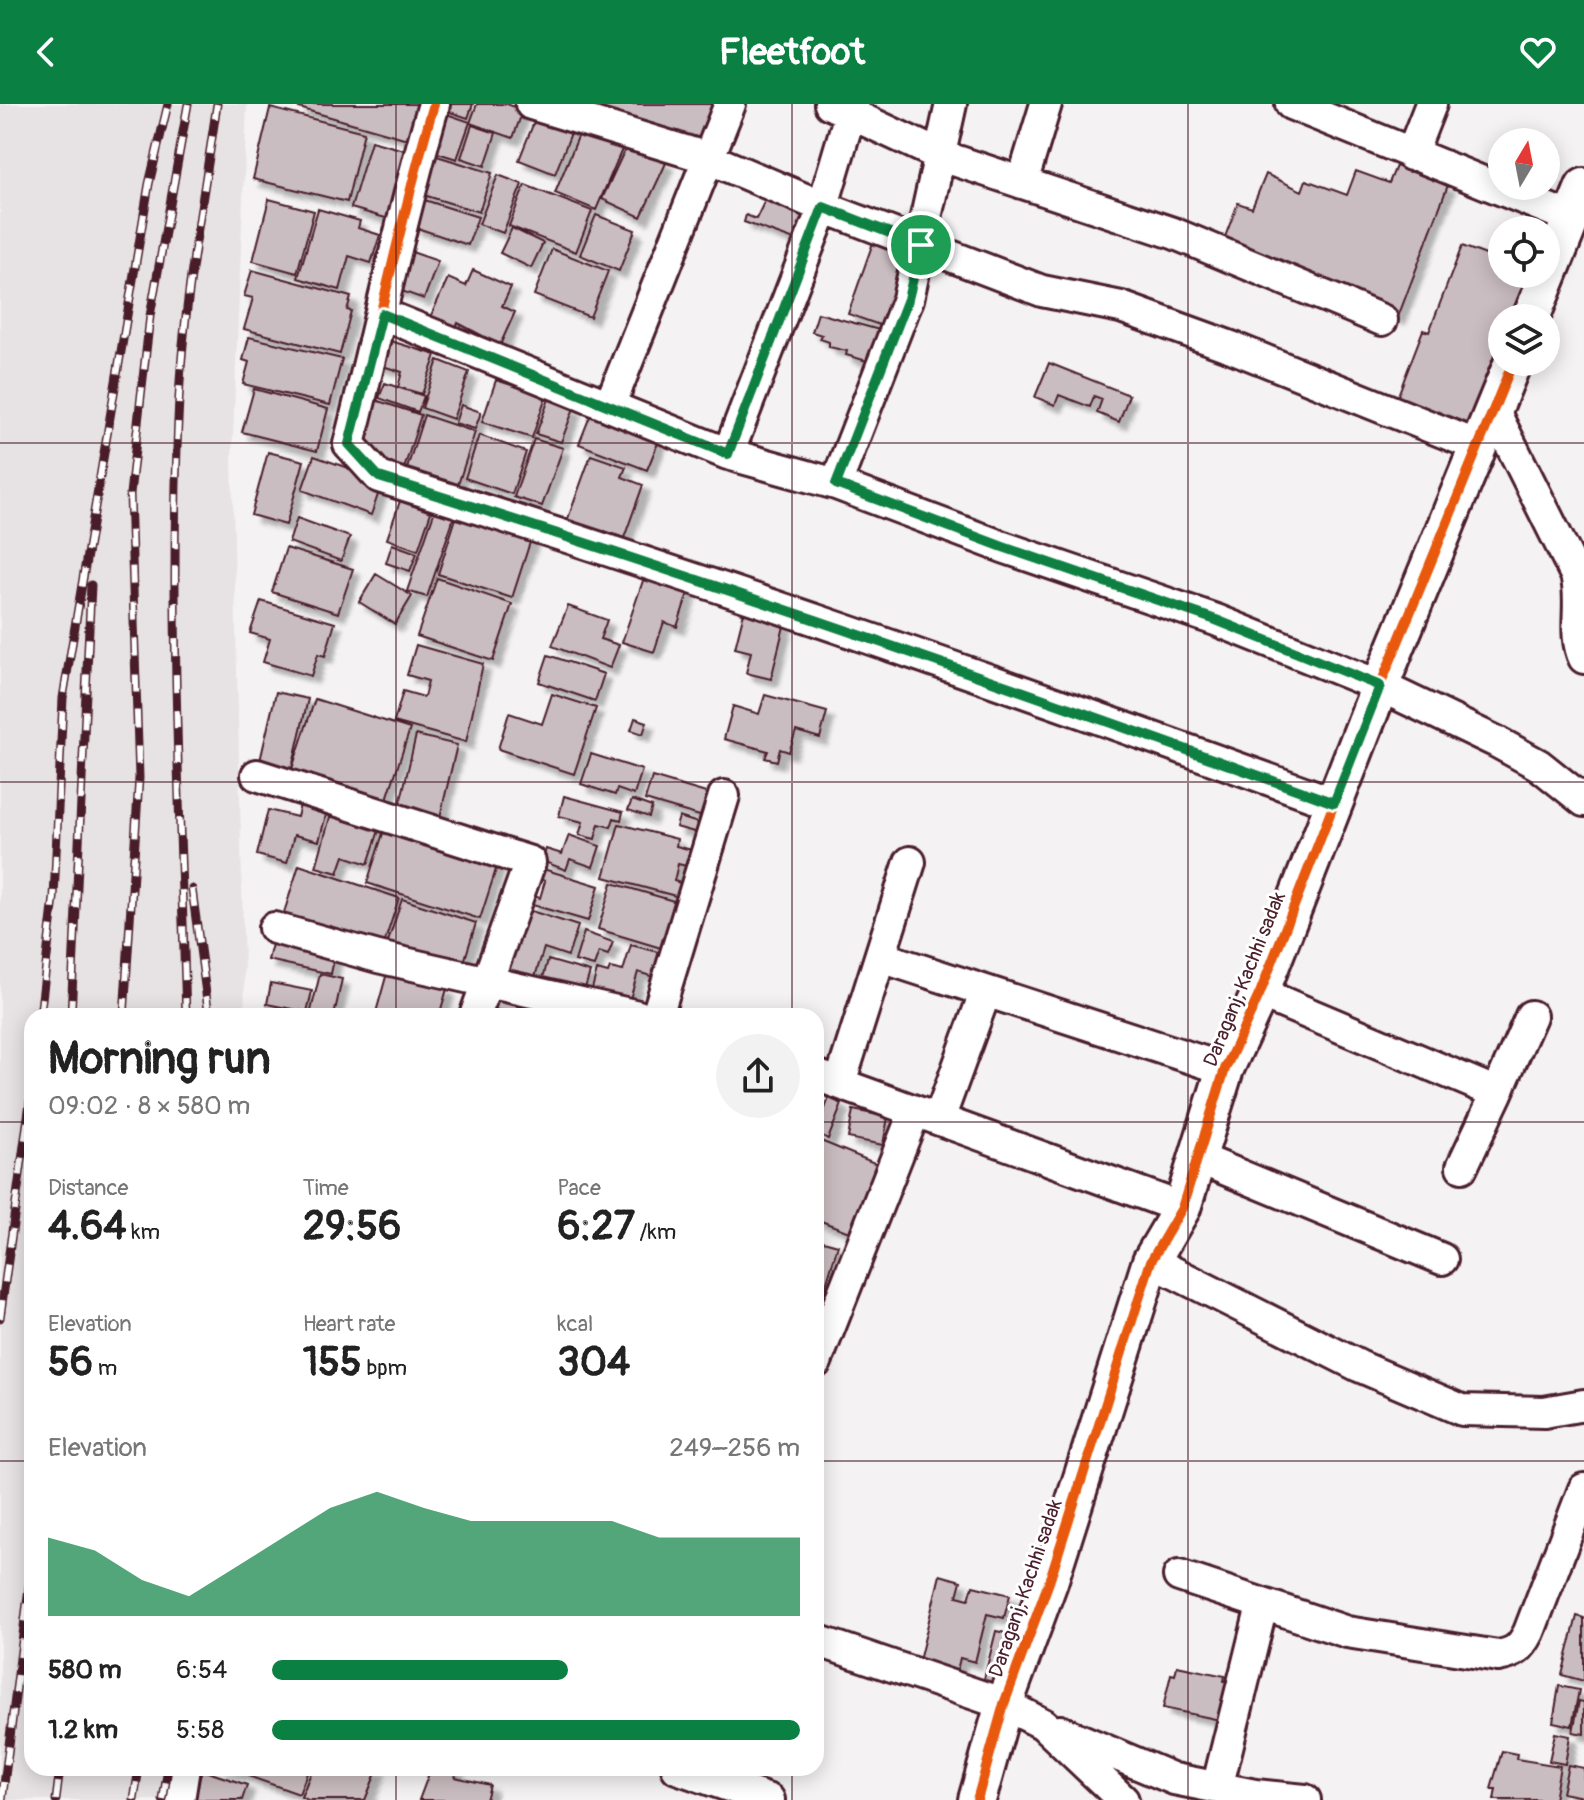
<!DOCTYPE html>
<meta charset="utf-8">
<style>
:root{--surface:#fff;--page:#f2f2f2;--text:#222;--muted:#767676;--accent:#0b8043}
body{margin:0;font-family:Pangolin,sans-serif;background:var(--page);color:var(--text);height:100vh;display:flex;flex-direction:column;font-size:30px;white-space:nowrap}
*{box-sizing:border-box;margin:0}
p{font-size:26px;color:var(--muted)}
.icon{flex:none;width:44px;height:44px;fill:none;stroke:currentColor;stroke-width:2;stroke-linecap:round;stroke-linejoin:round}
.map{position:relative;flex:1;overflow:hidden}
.sheet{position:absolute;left:24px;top:904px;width:800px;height:768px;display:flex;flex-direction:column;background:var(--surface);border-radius:24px;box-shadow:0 4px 20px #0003}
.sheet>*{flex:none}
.needle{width:52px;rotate:10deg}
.controls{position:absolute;left:1488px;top:24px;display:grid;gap:16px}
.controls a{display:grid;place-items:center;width:72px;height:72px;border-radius:50%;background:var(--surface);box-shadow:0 4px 20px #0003;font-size:40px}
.pin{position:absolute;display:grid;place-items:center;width:68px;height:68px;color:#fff;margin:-34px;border:4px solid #fff;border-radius:50%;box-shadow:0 2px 8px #0007}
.round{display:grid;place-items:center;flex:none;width:84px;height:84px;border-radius:42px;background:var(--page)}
.summary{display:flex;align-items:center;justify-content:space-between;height:136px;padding:0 24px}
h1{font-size:44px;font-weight:700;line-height:60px}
.metrics{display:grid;grid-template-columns:repeat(3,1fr);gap:12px;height:136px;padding:8px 24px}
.metrics div{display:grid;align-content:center}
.metrics b{font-size:40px;font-weight:700}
.metrics small{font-size:22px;font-weight:400}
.metrics p{font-size:22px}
.chart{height:224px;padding:16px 24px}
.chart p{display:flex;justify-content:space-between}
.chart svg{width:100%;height:144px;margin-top:8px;fill:var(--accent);opacity:.7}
ul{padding:0 24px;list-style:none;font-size:26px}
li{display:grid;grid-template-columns:128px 96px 1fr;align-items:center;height:60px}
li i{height:20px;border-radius:10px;background:var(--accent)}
header{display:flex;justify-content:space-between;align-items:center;height:104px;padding:0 24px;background:var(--accent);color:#fff;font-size:36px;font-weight:700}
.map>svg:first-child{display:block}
.built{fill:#e7e2e3}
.building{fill:#cabdc1;stroke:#4a1f2b;stroke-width:2;filter:url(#shadow)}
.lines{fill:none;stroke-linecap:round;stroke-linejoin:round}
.minor-casing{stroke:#4a1f2b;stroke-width:36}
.tertiary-casing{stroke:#4a1f2b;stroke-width:42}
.minor{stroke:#fff;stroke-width:30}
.tertiary{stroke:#fff;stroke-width:36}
.rail-casing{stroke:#4a1f2b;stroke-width:9}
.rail{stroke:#fff;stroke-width:6;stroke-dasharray:18;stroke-linecap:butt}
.cycleway-casing{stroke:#fff;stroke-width:15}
.cycleway{stroke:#e8590c;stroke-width:10}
.route-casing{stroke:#fff;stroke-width:16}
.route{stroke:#0b8043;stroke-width:10}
.grid{fill:none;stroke:#4a1f2b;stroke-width:2;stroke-opacity:0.55}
.labels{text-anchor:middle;stroke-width:6;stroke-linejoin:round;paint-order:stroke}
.street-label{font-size:20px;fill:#4a1f2b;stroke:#fff}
</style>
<header><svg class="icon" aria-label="back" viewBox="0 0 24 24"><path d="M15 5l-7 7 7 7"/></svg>Fleetfoot<svg class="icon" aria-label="heart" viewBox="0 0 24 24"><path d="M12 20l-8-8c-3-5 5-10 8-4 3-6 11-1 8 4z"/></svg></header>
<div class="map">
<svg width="1584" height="1696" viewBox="0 0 1584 1696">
<defs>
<filter id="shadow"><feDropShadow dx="7" dy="7" stdDeviation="2" flood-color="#0004"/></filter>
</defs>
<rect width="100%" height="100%" fill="#f4f2f2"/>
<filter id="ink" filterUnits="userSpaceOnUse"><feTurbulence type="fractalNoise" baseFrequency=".0125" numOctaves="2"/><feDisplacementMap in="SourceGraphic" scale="16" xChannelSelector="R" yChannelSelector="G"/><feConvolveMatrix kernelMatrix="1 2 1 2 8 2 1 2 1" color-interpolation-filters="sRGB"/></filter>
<g filter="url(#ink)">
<path class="built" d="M 0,0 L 247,0 L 232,355 L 245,912 L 32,912 L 32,1664 L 178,1664 L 174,1696 L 0,1696 Z"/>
<path class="building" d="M 300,0 L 422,0 L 411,36 L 299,4 Z
M 443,0 L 473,0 L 468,14 L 441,5 Z
M 477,0 L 507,0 L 523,6 L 513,34 L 470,19 Z
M 595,0 L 712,0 L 697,41 L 594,4 Z
M 270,4 L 364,28 L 347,98 L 253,75 Z
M 438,7 L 470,18 L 457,55 L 425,45 Z
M 538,8 L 574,21 L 555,70 L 519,56 Z
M 584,18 L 626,36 L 596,106 L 555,89 Z
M 472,21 L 496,29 L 485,62 L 461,54 Z
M 371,37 L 408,47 L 389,115 L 351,104 Z
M 627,41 L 666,59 L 641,113 L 602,95 Z
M 427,49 L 492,69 L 479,108 L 414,88 Z
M 1396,62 L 1448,81 L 1398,213 L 1220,146 L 1238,99 L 1252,104 L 1266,70 L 1302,87 L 1306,76 L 1347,91 L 1356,67 L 1389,79 Z
M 498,71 L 522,80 L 503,129 L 479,120 Z
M 525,81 L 592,107 L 576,148 L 509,122 Z
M 770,86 L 813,101 L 800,138 L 744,118 L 746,111 L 756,115 Z
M 415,93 L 478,113 L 468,141 L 414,123 Z
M 269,95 L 314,107 L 297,169 L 253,157 Z
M 318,105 L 360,117 L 358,124 L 380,131 L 371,159 L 349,152 L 340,186 L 298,174 Z
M 596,111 L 635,126 L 619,167 L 580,151 Z
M 512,124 L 543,139 L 531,164 L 500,149 Z
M 876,130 L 918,145 L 891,225 L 848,210 Z
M 1462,142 L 1502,157 L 1502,170 L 1534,170 L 1518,214 L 1502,214 L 1502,256 L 1474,331 L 1394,302 L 1423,226 L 1429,228 Z
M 552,145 L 608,167 L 590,213 L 534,191 Z
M 406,146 L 438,157 L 424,195 L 393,184 Z
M 252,166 L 351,193 L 347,206 L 351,207 L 340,250 L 244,225 L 253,194 L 244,192 Z
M 473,166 L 511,183 L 502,202 L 515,208 L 500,241 L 458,219 L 454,229 L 428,218 L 448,174 L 466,182 Z
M 818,209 L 883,227 L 874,259 L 846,251 L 847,247 L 829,243 L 829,238 L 820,235 L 822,231 L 812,228 Z
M 249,233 L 342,255 L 330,301 L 243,280 L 249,258 L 243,256 Z
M 381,234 L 436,251 L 422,290 L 398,283 L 402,268 L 373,259 Z
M 438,256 L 469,268 L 453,315 L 422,304 Z
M 1049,259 L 1129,291 L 1119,318 L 1097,309 L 1102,295 L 1094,292 L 1090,303 L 1059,291 L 1055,301 L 1035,293 Z
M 496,276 L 546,292 L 532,334 L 482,318 Z
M 385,279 L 424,292 L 418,308 L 379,294 Z
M 254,285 L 328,305 L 317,347 L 242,328 Z
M 360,291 L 421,311 L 403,368 L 341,348 Z
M 549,295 L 574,304 L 561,338 L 536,330 Z
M 461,301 L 481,308 L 475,325 L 455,319 Z
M 594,302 L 662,329 L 647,366 L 579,340 Z
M 424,311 L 475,328 L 456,387 L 405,371 Z
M 479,331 L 526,348 L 512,390 L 465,374 Z
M 534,335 L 563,344 L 542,402 L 514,393 Z
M 268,348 L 304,357 L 286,421 L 251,411 Z
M 591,351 L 626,363 L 622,373 L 643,381 L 624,434 L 605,427 L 603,433 L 566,420 Z
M 314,352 L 383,376 L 371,411 L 302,386 Z
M 400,397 L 431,408 L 418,446 L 387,435 Z
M 436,403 L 455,410 L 427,493 L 407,487 Z
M 458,408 L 532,432 L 512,494 L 438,470 Z
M 297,414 L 350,433 L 341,457 L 289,438 Z
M 392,440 L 417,449 L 410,467 L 386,459 Z
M 286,444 L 353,465 L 338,509 L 272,488 Z
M 647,465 L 691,480 L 677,523 L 664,518 L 654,548 L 622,538 Z
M 376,470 L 412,492 L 395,520 L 359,498 Z
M 437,474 L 512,500 L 493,557 L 417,532 Z
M 261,497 L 335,519 L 325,552 L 318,550 L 311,572 L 263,558 L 270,535 L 250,529 Z
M 568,502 L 607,516 L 600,535 L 619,541 L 610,564 L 552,542 Z
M 744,508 L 785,518 L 771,575 L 746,569 L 751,548 L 735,544 Z
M 416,541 L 483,560 L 466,638 L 394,618 L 403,587 L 424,593 L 428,577 L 407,571 Z
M 548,551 L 604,570 L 595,597 L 539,578 Z
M 276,588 L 308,595 L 292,664 L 260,657 Z
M 552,590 L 596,604 L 574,670 L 498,645 L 509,609 L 542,620 Z
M 765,591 L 827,608 L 820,634 L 796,627 L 789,648 L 780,645 L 777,657 L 765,654 L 768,647 L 724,635 L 733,602 L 759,610 Z
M 315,595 L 410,625 L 386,698 L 291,668 Z
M 635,614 L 647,618 L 643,630 L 631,626 Z
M 416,631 L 457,641 L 440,713 L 399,704 Z
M 591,650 L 642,666 L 634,691 L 617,685 L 615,691 L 581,680 Z
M 652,673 L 716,692 L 710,715 L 645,696 Z
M 564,692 L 623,708 L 621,716 L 614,714 L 611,723 L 599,720 L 595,735 L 579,731 L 583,718 L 559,712 Z
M 302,693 L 329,700 L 319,737 L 294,731 L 287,759 L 257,751 L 268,706 L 297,713 Z
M 632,696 L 652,703 L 649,713 L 628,706 Z
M 334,699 L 383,714 L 368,760 L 344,752 L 338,769 L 316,763 Z
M 679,713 L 701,720 L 698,729 L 676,723 Z
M 387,717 L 500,753 L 480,815 L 367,779 Z
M 619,720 L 677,735 L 676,742 L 700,748 L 695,764 L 678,760 L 674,777 L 691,782 L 687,795 L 604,773 Z
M 569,731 L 600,742 L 593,763 L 570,755 L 566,766 L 542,757 L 546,745 L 562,750 Z
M 299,761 L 399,794 L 382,846 L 282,815 Z
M 540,764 L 599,782 L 588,817 L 529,800 L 531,791 L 540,794 L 545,777 L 537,774 Z
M 612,779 L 684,800 L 671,847 L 598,825 Z
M 402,795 L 476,819 L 461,868 L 386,844 Z
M 528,806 L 578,822 L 568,852 L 544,844 L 533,879 L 508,870 Z
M 584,828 L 613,838 L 608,851 L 599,848 L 594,862 L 575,857 Z
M 274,832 L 336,845 L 331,870 L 268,856 Z
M 631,841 L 666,850 L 660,875 L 638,868 L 630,895 L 592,885 L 597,866 L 608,869 L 610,864 L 623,867 Z
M 548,856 L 590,868 L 582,894 L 561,880 L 543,874 Z
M 387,869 L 447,885 L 439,912 L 375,912 Z
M 320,870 L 342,875 L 334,912 L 310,911 Z
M 271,879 L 312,887 L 307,908 L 267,900 Z
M 492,882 L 515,899 L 558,912 L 519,912 L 486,903 Z
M 268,904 L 286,907 L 285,912 L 267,912 Z
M 829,994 L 842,1000 L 828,1035 L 816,1028 Z
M 853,1006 L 888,1013 L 883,1041 L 848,1034 Z
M 816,1035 L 877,1060 L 849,1128 L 816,1115 Z
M 816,1135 L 838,1141 L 824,1187 L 816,1184 Z
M 940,1471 L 961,1477 L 957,1492 L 969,1495 L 973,1482 L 1010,1491 L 1004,1514 L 987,1510 L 975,1558 L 960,1554 L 956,1571 L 933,1565 L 935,1561 L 919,1557 Z
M 1577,1512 L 1584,1514 L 1584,1577 L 1562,1571 Z
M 1012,1522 L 1021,1524 L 1006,1584 L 983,1579 L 996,1527 L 1010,1530 Z
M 1177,1562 L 1225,1572 L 1224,1577 L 1233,1579 L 1225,1617 L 1163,1604 L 1171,1570 L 1175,1571 Z
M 1559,1582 L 1579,1586 L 1572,1622 L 1553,1618 Z
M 1579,1597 L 1584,1598 L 1584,1630 L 1573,1628 Z
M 1555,1629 L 1570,1632 L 1565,1660 L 1549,1657 Z
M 1502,1647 L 1517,1650 L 1516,1655 L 1560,1662 L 1554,1696 L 1494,1696 L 1496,1685 L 1491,1685 Z
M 1568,1661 L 1584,1664 L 1583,1693 L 1562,1689 Z
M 218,1664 L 248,1664 L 247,1670 Z
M 251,1664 L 309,1664 L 299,1690 L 248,1672 Z
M 313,1664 L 378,1664 L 365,1696 L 308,1696 L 301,1693 Z
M 431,1664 L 457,1664 L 455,1673 L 490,1681 L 486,1696 L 419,1696 Z
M 202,1666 L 247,1681 L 242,1696 L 192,1696 Z"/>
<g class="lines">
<g class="minor-casing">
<path id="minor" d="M 434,0 C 401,112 378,227 349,340 L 379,373 C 700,473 1018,584 1334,699
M 531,0 L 708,54 L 823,103 L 1042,187 L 1121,203 L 1234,244 L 1478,342
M 830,0 L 939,51 L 1173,129 L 1382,216
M 1291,0 L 1571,114
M 1411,51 L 1431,0
M 1022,79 L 1046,0
M 382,210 L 728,350 L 836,380 L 1003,443 L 1216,516 L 1380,582 L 1497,638 L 1539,661 L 1584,697
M 610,301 L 730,0
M 1494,307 L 1576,471 C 1584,497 1572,530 1584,554
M 728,350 L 819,115 L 853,0
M 836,380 L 908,195 L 951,0
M 257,671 L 530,758 L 475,912
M 274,824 L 378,853 L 638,912
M 881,853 L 1225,965
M 1260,889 L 1497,989 L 1531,912
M 657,912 L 724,692
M 816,971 L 1182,1104
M 840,979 L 910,758
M 939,1015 L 985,889
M 1198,1054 L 1442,1155
M 1462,1063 L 1497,989
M 1151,1157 L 1359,1262 L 1462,1306 L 1544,1308 L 1584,1301
M 816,1258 L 914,1009
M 1179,1472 L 1347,1528 L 1498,1552 C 1515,1549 1521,1544 1529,1528 L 1584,1385
M 816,1536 L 1004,1600 L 1043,1620 L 1123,1696
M 1060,1627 L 1174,1675 L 1255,1691 L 1305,1696
M 677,1664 L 769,1696
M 1217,1684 L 1262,1502
M 179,1696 L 184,1664"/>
</g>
<g class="tertiary-casing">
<path id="tertiary" d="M 1531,214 L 1584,83
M 977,1696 L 1004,1600 L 1049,1478 L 1151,1157 L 1182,1104 L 1225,965 L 1260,889 L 1380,582 L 1513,258"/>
</g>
<use href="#minor" class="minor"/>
<use href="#tertiary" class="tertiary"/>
<g class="rail-casing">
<path id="rail" d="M 192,785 L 209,912
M 40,912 L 54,794 L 63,594 L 149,80 L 168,0
M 71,912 L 91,481
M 124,912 L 139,674 L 130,390 L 150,212 L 188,0
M 186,912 C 180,708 169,498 179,294 C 184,196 203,97 217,0
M 0,1214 L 32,984
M 2,1696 L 32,1460
M 56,1696 L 60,1664
M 134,1696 L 139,1664
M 163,1696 L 168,1664"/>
</g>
<use href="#rail" class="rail"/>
<g class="cycleway-casing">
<path id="cycleway" d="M 434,0 C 401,112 378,227 349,340 L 379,373 C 700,473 1018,584 1334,699
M 977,1696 L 1004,1600 L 1049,1478 L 1151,1157 L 1182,1104 L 1225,965 L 1260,889 L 1380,582 L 1513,258"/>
</g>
<use href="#cycleway" class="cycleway"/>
</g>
</g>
<g class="lines" filter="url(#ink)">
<g class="route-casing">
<path id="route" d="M 823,103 L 921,141 L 908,195 L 836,380 L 1003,443 L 1216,516 L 1380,582 L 1334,699 C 1018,584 700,473 379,373 L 349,340 L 382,210 L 728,350 Z"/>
</g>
<use href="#route" class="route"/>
</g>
<path class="grid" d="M 396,0 L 396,912M 792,0 L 792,912M 1188,0 L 1188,1696M 0,339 L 1584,339M 0,678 L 1584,678M 0,1018 L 32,1018M 816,1018 L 1584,1018M 0,1357 L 32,1357M 816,1357 L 1584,1357M 396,1664 L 396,1696M 792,1664 L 792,1696"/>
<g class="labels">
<g class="street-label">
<text transform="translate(1244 875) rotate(-68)" y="7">Daraganj, Kachhi sadak</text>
<text transform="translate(1025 1484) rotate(-71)" y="7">Daraganj, Kachhi sadak</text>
</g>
</g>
</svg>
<div class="controls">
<a><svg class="needle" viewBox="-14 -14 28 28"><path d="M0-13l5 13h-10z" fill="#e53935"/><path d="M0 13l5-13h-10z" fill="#767676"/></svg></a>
<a><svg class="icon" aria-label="locate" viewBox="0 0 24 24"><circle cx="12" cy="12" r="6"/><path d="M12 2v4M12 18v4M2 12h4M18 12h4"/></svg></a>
<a><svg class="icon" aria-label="layers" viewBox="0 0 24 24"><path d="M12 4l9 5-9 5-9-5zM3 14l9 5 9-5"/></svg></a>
</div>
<div class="pin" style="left:921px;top:141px;background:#1e9e55"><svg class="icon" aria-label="arrive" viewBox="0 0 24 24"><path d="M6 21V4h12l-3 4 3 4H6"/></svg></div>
<section class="sheet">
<div class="summary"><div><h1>Morning run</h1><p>09:02 · 8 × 580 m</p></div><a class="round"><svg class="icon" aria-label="share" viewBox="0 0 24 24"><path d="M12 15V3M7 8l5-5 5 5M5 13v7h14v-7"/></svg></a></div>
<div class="metrics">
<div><p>Distance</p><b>4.64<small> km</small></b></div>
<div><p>Time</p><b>29:56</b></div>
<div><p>Pace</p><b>6:27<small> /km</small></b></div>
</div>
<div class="metrics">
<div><p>Elevation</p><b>56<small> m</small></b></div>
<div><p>Heart rate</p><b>155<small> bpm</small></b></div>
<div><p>kcal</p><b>304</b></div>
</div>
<div class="chart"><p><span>Elevation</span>249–256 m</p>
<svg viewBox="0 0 160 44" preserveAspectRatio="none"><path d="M0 44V20L10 24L20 33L30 38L40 29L50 20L60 11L70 6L80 11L90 15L100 15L110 15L120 15L130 20L140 20L150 20L160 20V44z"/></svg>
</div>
<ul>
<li><b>580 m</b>6:54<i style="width:56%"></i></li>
<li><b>1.2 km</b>5:58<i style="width:100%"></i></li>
</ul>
</section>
</div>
